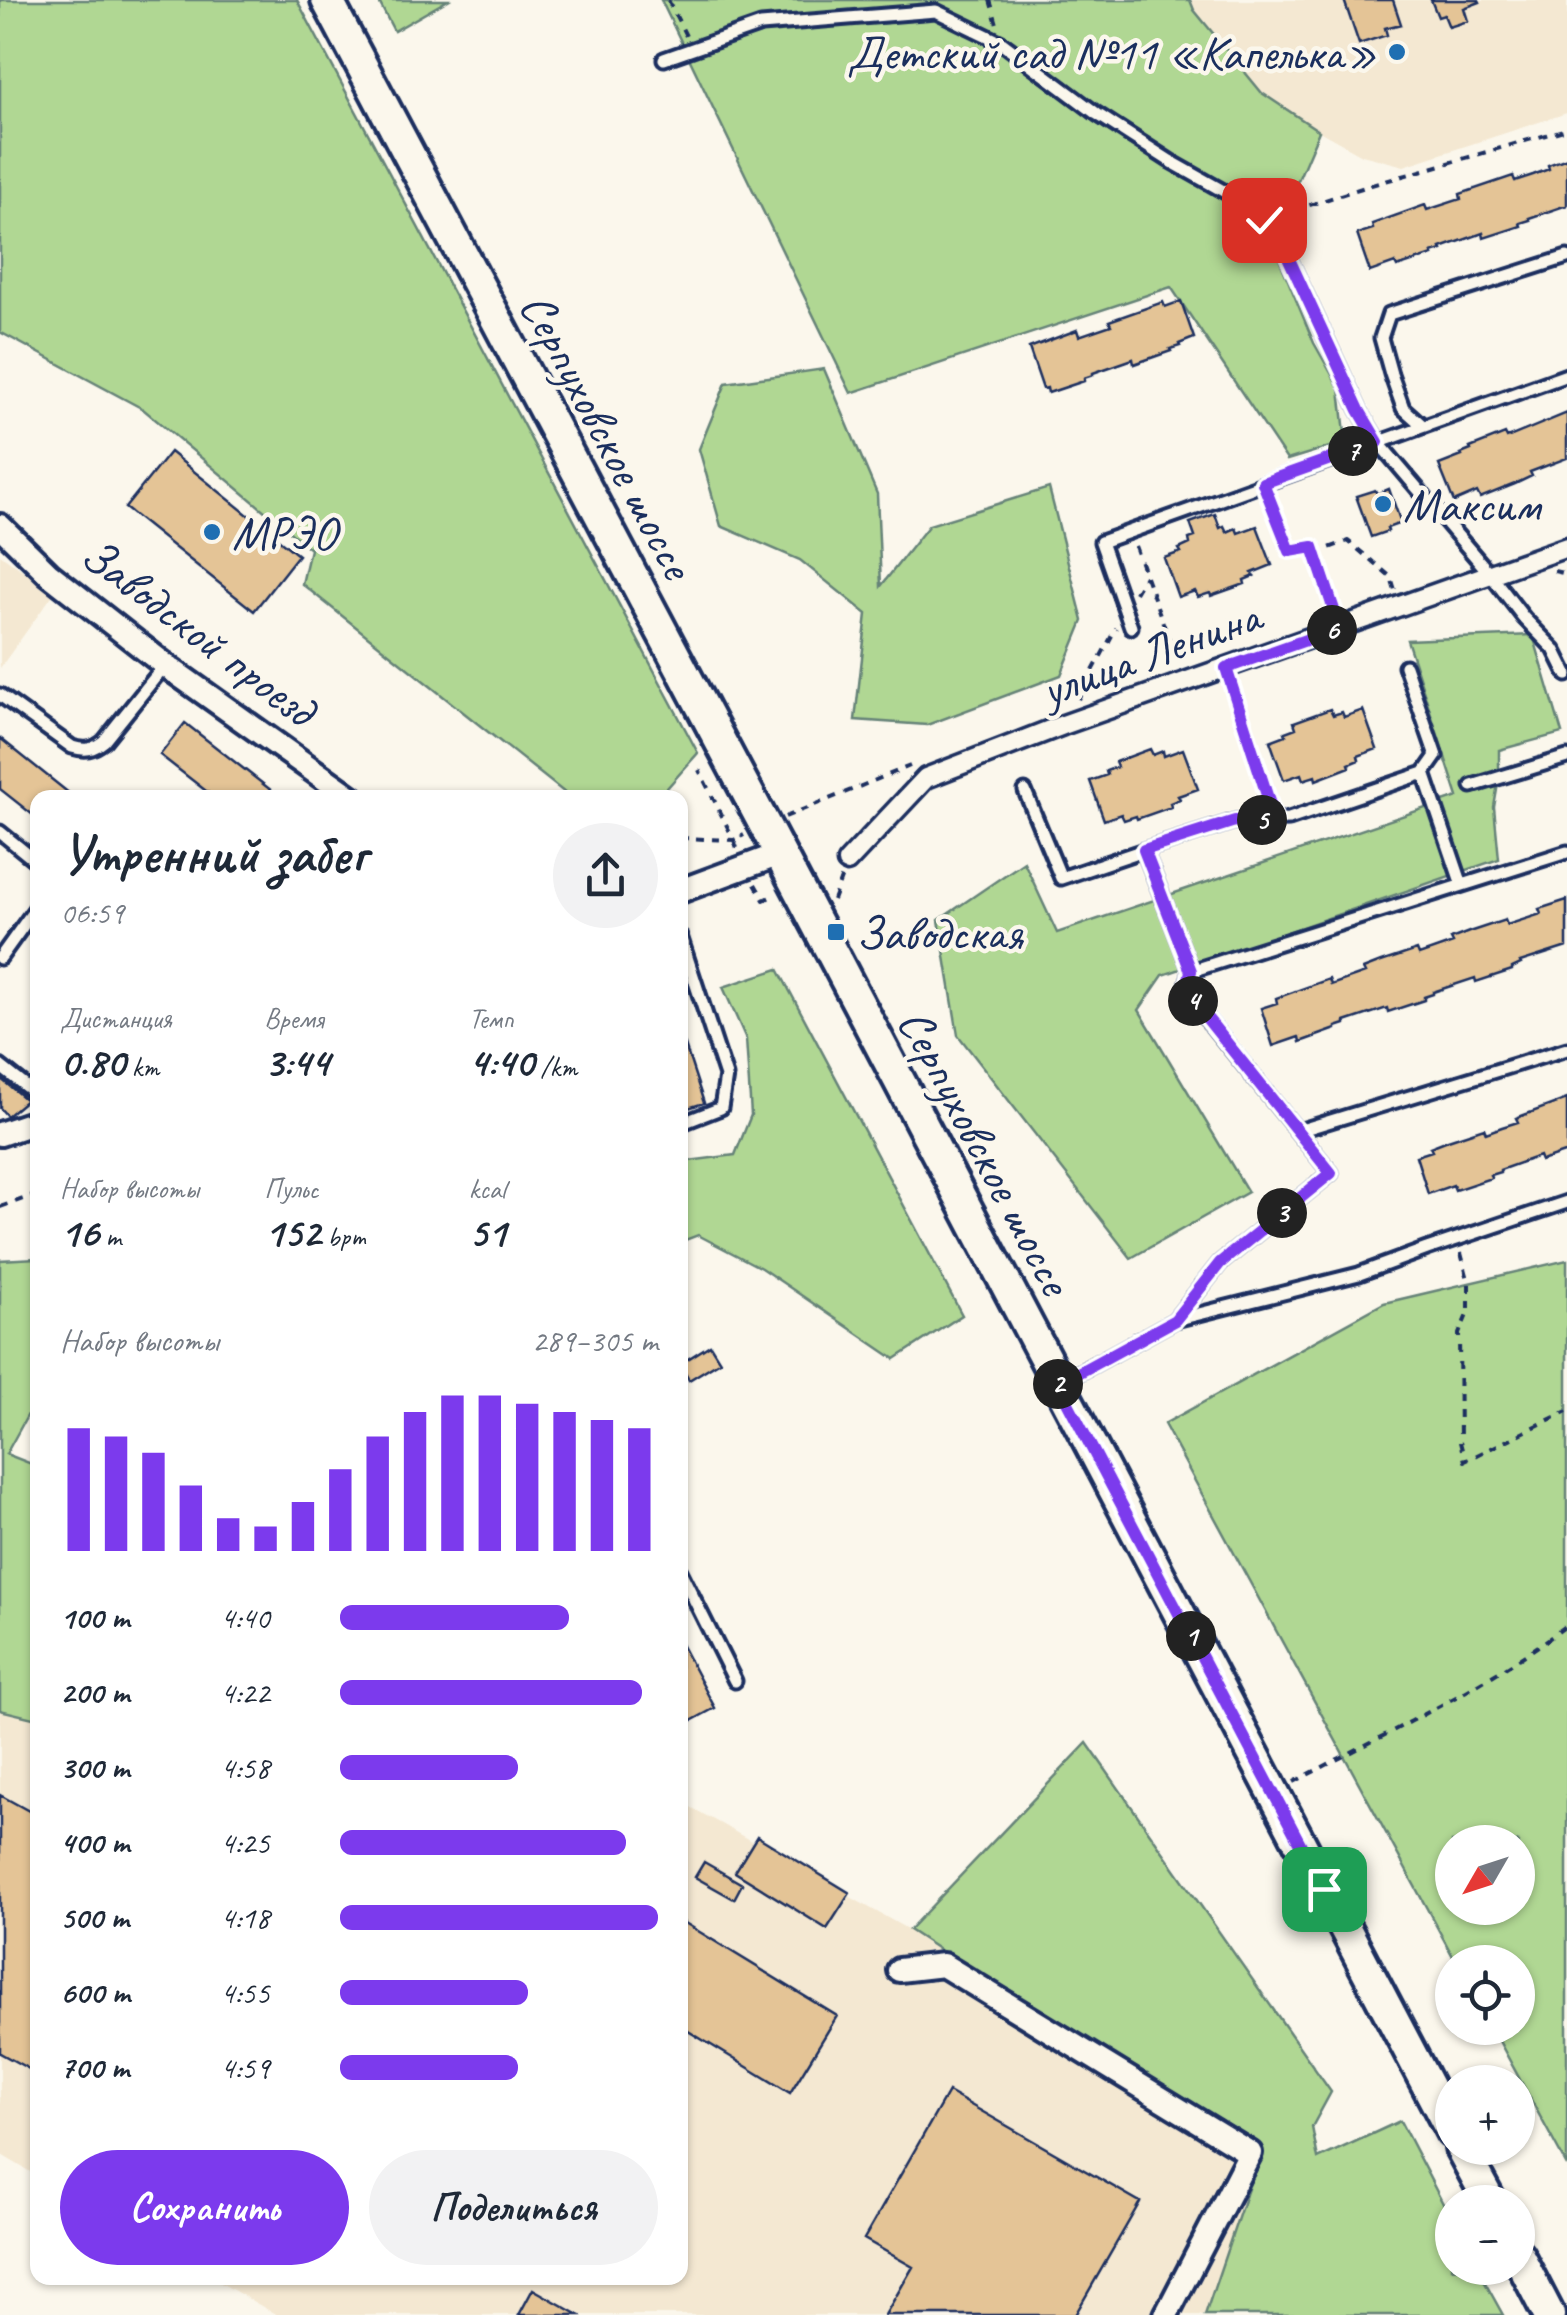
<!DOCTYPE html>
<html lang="ru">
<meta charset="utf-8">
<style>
:root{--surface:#fff;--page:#f2f2f3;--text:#1f2937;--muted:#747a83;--accent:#7c3aed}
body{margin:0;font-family:Caveat,sans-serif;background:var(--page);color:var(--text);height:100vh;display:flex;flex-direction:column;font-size:38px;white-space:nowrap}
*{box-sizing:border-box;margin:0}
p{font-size:32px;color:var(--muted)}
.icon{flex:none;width:55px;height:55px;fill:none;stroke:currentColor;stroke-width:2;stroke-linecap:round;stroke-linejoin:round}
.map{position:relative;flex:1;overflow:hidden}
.sheet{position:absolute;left:30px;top:790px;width:658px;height:1495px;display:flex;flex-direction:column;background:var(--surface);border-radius:20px;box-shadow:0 2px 8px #0004}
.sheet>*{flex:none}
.needle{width:65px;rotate:231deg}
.fabs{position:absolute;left:1435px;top:1825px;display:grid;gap:20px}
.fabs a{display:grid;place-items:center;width:100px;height:100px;border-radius:50%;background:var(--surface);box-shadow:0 2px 8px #0004;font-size:50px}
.pin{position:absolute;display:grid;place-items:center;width:85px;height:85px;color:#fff;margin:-42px;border-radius:20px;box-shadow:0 5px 15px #0006}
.km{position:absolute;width:50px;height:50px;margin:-25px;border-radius:50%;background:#222;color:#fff;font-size:28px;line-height:50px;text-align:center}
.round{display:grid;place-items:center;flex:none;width:105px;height:105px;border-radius:52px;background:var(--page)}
.headline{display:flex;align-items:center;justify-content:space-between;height:170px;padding:0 30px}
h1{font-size:55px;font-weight:600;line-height:75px}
.metrics{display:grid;grid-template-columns:repeat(3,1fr);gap:15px;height:170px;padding:10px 30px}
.metrics div{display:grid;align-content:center}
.metrics b{font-size:42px;font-weight:600}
.metrics small{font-size:28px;font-weight:400}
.metrics p{font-size:28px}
.chart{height:280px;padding:20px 30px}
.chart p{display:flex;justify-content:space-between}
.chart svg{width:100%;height:180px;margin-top:10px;stroke:var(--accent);stroke-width:6}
.cta{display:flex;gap:20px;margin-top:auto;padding:20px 30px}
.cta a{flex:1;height:115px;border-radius:60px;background:var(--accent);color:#fff;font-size:40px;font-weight:600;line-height:115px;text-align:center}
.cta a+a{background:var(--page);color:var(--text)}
ul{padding:0 30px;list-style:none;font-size:32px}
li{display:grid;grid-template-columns:160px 120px 1fr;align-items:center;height:75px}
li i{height:25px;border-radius:12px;background:var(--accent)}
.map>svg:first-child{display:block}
.built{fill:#f4e8d2}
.green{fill:#b0d793;stroke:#668378;stroke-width:2.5;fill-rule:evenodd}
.building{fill:#e4c496;stroke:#1b2f5e;stroke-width:2.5}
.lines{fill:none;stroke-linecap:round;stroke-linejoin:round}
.service-casing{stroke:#1b2f5e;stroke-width:19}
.pedestrian-casing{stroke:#1b2f5e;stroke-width:25}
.minor-casing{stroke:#1b2f5e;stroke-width:30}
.secondary-casing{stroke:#1b2f5e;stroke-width:38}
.path{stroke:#1b2f5e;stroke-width:4;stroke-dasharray:8 8;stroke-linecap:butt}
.service{stroke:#fbf7ec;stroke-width:11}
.pedestrian{stroke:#fbf7ec;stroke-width:18}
.minor{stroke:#fbf7ec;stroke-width:22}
.secondary{stroke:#fbf7ec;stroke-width:30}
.route-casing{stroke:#fff;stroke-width:20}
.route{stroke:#7c3aed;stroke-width:12}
.poi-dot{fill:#1f6fb2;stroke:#fbf7ec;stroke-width:4}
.labels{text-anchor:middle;stroke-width:9;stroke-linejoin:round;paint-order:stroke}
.poi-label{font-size:48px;fill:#1b2f5e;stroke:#fbf7ec;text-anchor:start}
.street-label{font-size:48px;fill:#1b2f5e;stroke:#fbf7ec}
</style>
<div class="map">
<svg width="1567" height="2315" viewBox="0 0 1567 2315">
<rect width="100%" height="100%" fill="#fbf7ec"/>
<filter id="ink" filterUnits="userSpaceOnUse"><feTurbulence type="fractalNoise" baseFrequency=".01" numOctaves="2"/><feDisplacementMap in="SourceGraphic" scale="20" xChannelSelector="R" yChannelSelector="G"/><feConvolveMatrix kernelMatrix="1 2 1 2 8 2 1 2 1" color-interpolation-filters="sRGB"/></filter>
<g filter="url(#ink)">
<path class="built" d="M 1190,0 L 1567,0 L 1567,113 L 1404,166 L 1362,155 L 1319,131 L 1262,93 L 1194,10 Z
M 0,554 L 54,593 L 0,668 Z
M 0,1710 L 37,1719 L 37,2176 L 0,2154 Z
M 680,1801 L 909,1930 L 1259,2159 L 1205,2315 L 277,2315 L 212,2278 L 680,2278 Z"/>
<path class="green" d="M 0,0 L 297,0 L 698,753 L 659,797 L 570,797 L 302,584 L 310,549 L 143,409 L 0,332 Z
M 378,0 L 448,0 L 394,31 Z
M 661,0 L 1190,0 L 1194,10 L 1262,93 L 1319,131 L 1287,206 L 1262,228 L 1275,249 L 1314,343 L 1340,389 L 1346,442 L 1287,460 L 1171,287 L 851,393 Z
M 824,369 L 877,494 L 881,586 L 929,525 L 1049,488 L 1083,621 L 1061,675 L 927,725 L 855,720 L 867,614 L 800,560 L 721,526 L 699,449 L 726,383 Z
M 1533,635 L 1562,733 L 1499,750 L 1499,778 L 1494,807 L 1499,859 L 1163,975 L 1139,1010 L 1248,1192 L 1131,1258 L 958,1035 L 939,920 L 1024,862 L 1057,933 L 1458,797 L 1407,640 Z
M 778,969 L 962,1315 L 895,1359 L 761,1268 L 698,1235 L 680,1242 L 680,1162 L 735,1155 L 751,1115 L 746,1039 L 723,987 Z
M 37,1258 L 37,1398 L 6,1454 L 37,1466 L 37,1719 L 0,1710 L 0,1260 Z
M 1567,1260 L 1567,2166 L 1492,2028 L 1518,2028 L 1518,1962 L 1456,1962 L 1164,1424 L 1384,1303 ZM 1452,1842 L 1518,1842 L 1518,1908 L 1452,1908 Z
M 1087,1743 L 1331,2092 L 1312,2127 L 1318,2159 L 1400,2121 L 1452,2221 L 1452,2268 L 1477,2268 L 1503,2315 L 1205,2315 L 1258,2159 L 909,1930 Z"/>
<path class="building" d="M 1344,0 L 1393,0 L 1401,24 L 1385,28 L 1387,35 L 1359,44 Z
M 1431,0 L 1479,0 L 1480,2 L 1464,8 L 1468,21 L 1449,27 L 1444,15 L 1438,17 Z
M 1567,158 L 1567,205 L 1529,218 L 1530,220 L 1520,223 L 1521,226 L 1484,238 L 1483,233 L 1441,248 L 1442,250 L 1432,253 L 1433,255 L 1397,267 L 1395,263 L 1370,272 L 1357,234 L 1373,229 L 1372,224 L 1425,205 L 1427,210 L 1461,199 L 1460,194 L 1513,176 L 1515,181 L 1533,175 L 1549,169 L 1548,165 Z
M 1181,301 L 1194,338 L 1179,344 L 1180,346 L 1170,349 L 1171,351 L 1134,364 L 1133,359 L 1093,373 L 1093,375 L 1084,378 L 1084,381 L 1048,393 L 1047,388 L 1043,389 L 1029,348 L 1077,330 L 1079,336 L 1111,325 L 1109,321 L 1163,302 L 1165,307 Z
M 1567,413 L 1567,458 L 1530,472 L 1532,476 L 1515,484 L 1480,498 L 1477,492 L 1454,502 L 1439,465 L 1462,456 L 1461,454 L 1471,450 L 1470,448 L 1505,434 L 1507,438 Z
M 170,452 L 298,555 L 254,611 L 125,508 Z
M 1389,489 L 1401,523 L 1387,528 L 1388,531 L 1371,537 L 1356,496 L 1375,490 L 1377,494 Z
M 1215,514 L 1220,528 L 1224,526 L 1227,532 L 1236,528 L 1238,533 L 1257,526 L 1272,565 L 1252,573 L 1254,576 L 1244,580 L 1245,584 L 1211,596 L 1210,593 L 1198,597 L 1195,591 L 1178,597 L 1164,558 L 1181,552 L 1179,549 L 1190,544 L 1189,539 L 1195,537 L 1190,523 Z
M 1330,709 L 1333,715 L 1342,712 L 1344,717 L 1363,710 L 1377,749 L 1358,756 L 1359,760 L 1349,764 L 1350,767 L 1316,780 L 1315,776 L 1303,780 L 1301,774 L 1284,780 L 1270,741 L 1286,735 L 1285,732 L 1296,728 L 1294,722 Z
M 185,723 L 281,798 L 215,798 L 160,755 Z
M 0,738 L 75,798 L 38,798 L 38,819 L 0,789 Z
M 1150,749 L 1153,755 L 1163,751 L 1164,756 L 1183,749 L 1198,789 L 1178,796 L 1180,799 L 1170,803 L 1171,807 L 1137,819 L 1136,816 L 1124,820 L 1121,814 L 1104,820 L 1090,781 L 1107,775 L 1106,771 L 1117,767 L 1115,762 Z
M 1567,900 L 1567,947 L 1520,962 L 1521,964 L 1512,968 L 1512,970 L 1476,982 L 1475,978 L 1433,992 L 1433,994 L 1424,997 L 1424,1000 L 1388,1012 L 1387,1008 L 1345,1022 L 1345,1024 L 1336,1027 L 1336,1029 L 1300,1042 L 1299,1037 L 1273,1046 L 1261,1008 L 1277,1003 L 1276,998 L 1329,979 L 1331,985 L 1365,973 L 1363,969 L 1381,962 L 1417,950 L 1419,955 L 1453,943 L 1451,939 L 1469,932 L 1505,920 L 1507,925 L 1541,914 L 1539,909 Z
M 680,1039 L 683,1039 L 704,1103 L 685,1109 L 680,1095 Z
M 0,1078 L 26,1100 L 7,1116 L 0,1108 Z
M 1567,1099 L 1567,1152 L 1541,1161 L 1539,1156 L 1500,1170 L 1500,1172 L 1490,1175 L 1491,1178 L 1455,1190 L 1453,1185 L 1428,1194 L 1416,1156 L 1432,1151 L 1430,1147 L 1448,1140 L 1484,1128 L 1486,1133 L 1502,1127 L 1518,1122 L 1516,1118 Z
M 710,1345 L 720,1361 L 689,1380 L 680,1364 Z
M 680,1642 L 715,1708 L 680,1727 Z
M 0,1795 L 38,1816 L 38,2074 L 0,2053 Z
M 757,1836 L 850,1893 L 827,1929 L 735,1872 Z
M 704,1862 L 742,1884 L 734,1899 L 695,1877 Z
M 680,1920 L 837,2016 L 790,2093 L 680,2026 Z
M 948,2092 L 1140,2202 L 1075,2315 L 885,2315 L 913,2267 L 864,2239 Z
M 533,2289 L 579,2315 L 519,2315 Z"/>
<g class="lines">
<g class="service-casing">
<path id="service" d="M 664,59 L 761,25 L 936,11 L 1002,43 L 1097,114 L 1170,161 L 1250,206 L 1276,231 L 1359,410 L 1378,442 L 1490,574 L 1524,618 L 1554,649 L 1567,675
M 1423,426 L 1403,408 L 1391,374 L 1381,338 L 1389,314 L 1567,257
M 1131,627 L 1101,542 L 1567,375
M 1405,666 L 1436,756 L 1424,773
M 0,695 L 72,747 C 85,751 93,750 104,741 L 165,665
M 1472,786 L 1567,757
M 1025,791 L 1061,878 L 1144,850
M 0,832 L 38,863
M 680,936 L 726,1076 L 721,1108 L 680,1124
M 0,958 L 38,905
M 1191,971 L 1144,850 L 1235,821 L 1289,819 L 1424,773 L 1462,885
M 0,1066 L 38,1096
M 1298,1131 L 1567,1049
M 1175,1320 L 1359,1274 L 1427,1249 L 1567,1202
M 1060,1383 L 1175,1320 L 1220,1263 L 1331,1173 L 1185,992 L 1191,971 L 1567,852
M 680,1571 L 735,1681"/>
</g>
<g class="pedestrian-casing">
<path id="pedestrian" d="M 847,862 L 926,778 L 1063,725 L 1567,547"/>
</g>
<g class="minor-casing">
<path id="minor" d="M 0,526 L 49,574 L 165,665 L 352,798
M 680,891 L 780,854
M 0,1134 L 38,1121
M 899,1970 L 943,1965 L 1250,2153 L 1166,2315"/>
</g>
<g class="secondary-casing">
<path id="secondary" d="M 327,0 L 780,854 L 1452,2132
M 1461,2148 L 1490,2202
M 1518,2255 L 1549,2315"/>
</g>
<path class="path" d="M 668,0 L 686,36
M 990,0 L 997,24
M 1279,215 L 1368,186 L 1567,129
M 1268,497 L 1290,551 L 1313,547 L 1335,612
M 1135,546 L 1178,664
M 1315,553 L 1348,541 L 1391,577 L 1395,590
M 1554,571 L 1567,574
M 1135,593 L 1145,576
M 1232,686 L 1271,806
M 1078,699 L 1116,628
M 785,817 L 910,766
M 680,838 L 734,840 L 699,770
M 737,848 L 734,840 L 744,835
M 755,884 L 764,900 L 775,895
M 833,900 L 842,876
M 0,1207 L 38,1194
M 1461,1253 L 1469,1283 L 1469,1310 L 1459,1334 L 1460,1442 L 1465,1461 L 1567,1411
M 1294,1782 C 1386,1733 1484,1689 1567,1625"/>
<use href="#service" class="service"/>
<use href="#pedestrian" class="pedestrian"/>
<use href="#minor" class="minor"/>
<use href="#secondary" class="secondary"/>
</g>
</g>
<g class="lines" filter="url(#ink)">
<g class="route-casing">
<path id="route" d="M 1264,220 L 1276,231 L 1359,410 L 1378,442 L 1263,483 L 1290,551 L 1313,547 L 1340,628 L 1226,668 L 1275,820 L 1235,821 L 1144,850 L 1191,971 L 1186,992 L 1331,1173 L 1220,1263 L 1175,1320 L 1058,1384 L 1324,1889"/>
</g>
<use href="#route" class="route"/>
</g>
<g class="poi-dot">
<circle cx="1397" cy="52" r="10"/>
<circle cx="1383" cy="504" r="10"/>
<circle cx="212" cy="532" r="10"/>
<rect x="826" y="922" width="20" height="20" rx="5"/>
</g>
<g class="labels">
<g class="poi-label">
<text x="1377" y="69" text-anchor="end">Детский сад №11 «Капелька»</text>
<text x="1403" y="521">Максим</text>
<text x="232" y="549">МРЭО</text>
<text x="856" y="949">Заводская</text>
</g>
<g class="street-label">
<text transform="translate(608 435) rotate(62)" y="17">Серпуховское шоссе</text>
<text transform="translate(199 631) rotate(37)" y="17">Заводской проезд</text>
<text transform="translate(1150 652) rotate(-20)" y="17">улица Ленина</text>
<text transform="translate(986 1151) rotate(62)" y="17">Серпуховское шоссе</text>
</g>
</g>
</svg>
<div class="fabs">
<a><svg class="needle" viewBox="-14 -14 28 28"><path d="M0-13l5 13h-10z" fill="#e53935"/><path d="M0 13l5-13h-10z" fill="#747a83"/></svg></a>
<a><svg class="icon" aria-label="locate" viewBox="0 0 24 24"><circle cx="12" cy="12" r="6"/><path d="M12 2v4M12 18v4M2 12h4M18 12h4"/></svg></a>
<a>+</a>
<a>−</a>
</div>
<div class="pin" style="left:1324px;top:1889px;background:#1e9e55"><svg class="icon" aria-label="arrive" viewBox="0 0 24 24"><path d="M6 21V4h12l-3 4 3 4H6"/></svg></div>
<div class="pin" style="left:1264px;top:220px;background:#d93025"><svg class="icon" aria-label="check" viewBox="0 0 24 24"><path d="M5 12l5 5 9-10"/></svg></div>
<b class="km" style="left:1191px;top:1636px">1</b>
<b class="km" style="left:1058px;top:1384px">2</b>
<b class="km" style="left:1282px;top:1213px">3</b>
<b class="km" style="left:1193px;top:1001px">4</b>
<b class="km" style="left:1262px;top:820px">5</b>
<b class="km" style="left:1332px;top:630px">6</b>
<b class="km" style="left:1353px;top:451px">7</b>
<section class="sheet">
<div class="headline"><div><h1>Утренний забег</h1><p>06:59</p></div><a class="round"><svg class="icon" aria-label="share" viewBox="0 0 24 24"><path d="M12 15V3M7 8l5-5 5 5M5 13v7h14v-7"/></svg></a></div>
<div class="metrics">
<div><p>Дистанция</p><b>0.80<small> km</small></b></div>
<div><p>Время</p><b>3:44</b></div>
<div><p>Темп</p><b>4:40<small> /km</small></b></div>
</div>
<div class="metrics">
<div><p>Набор высоты</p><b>16<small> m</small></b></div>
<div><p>Пульс</p><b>152<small> bpm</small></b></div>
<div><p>kcal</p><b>51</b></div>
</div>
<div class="chart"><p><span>Набор высоты</span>289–305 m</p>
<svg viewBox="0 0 160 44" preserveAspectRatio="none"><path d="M5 44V14M15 44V16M25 44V20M35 44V28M45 44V36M55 44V38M65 44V32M75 44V24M85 44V16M95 44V10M105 44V6M115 44V6M125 44V8M135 44V10M145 44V12M155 44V14"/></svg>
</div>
<ul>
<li><b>100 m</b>4:40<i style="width:72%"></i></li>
<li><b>200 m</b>4:22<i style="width:95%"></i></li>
<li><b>300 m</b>4:58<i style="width:56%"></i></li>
<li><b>400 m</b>4:25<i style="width:90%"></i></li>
<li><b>500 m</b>4:18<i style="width:100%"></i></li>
<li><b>600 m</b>4:55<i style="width:59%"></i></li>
<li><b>700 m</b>4:59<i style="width:56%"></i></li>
</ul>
<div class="cta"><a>Сохранить</a><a>Поделиться</a></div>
</section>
</div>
